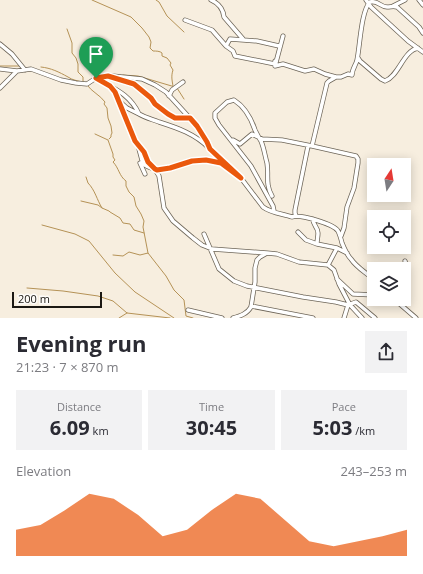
<!DOCTYPE html>
<meta charset="utf-8">
<style>
:root{--surface:#fff;--page:#f2f2f3;--text:#2b2b33;--muted:#7c7c81;--accent:#ea580c}
body{margin:0;font-family:"Open Sans",sans-serif;background:var(--page);color:var(--text);height:100vh;display:flex;flex-direction:column;font-size:15px;white-space:nowrap}
*{box-sizing:border-box;margin:0}
p{font-size:13px;color:var(--muted)}
.icon{flex:none;width:22px;height:22px;fill:none;stroke:currentColor;stroke-width:2;stroke-linecap:round;stroke-linejoin:round}
.map{position:relative;height:318px;overflow:hidden}
.side{display:flex;flex-direction:column;background:var(--surface);flex:1}
.side>*{flex:none}
.needle{width:26px;rotate:12deg}
.buttons{position:absolute;left:367px;top:158px;display:grid;gap:8px}
.buttons a{display:grid;place-items:center;width:44px;height:44px;border-radius:0px;background:var(--surface);box-shadow:0 2px 10px #0003;font-size:20px}
.scale{position:absolute;left:12px;bottom:10px;width:90px;box-sizing:border-box;padding-left:4px;border:2px solid #1b1813;border-top:0;font-size:11px;line-height:14px;white-space:nowrap;color:#1b1813;-webkit-text-stroke:3px #fefcf9;paint-order:stroke}
.pin{position:absolute;display:grid;place-items:center;width:34px;height:34px;color:#fff;margin:-41px -17px;border-radius:50% 50% 50% 0;rotate:-45deg;box-shadow:0 0 4px #0007}
.pin .icon{rotate:45deg}
.round{display:grid;place-items:center;flex:none;width:42px;height:42px;border-radius:0px;background:var(--page)}
.summary{display:flex;align-items:center;justify-content:space-between;height:68px;padding:0 16px}
h1{font-size:22px;font-weight:700;line-height:30px}
.metrics{display:grid;grid-template-columns:repeat(3,1fr);gap:6px;height:68px;padding:4px 16px}
.metrics div{display:grid;align-content:center;border-radius:0px;background:var(--page);text-align:center}
.metrics b{font-size:20px;font-weight:700}
.metrics small{font-size:11px;font-weight:400}
.metrics p{font-size:11px}
.chart{height:112px;padding:8px 16px}
.chart p{display:flex;justify-content:space-between}
.chart svg{width:100%;height:72px;margin-top:4px;fill:var(--accent);opacity:.7}
.map>svg:first-child{display:block}
.lines{fill:none;stroke-linecap:round;stroke-linejoin:round}
.stream{stroke:#b59256;stroke-width:1}
.minor-casing{stroke:#6d6558;stroke-width:5}
.minor{stroke:#fff;stroke-width:3.5}
.route-casing{stroke:#fff;stroke-width:8}
.route{stroke:#ea580c;stroke-width:5}
</style>
<div class="map">
<svg width="423" height="318" viewBox="0 0 423 318">
<rect width="100%" height="100%" fill="#f7eedf"/>
<g class="lines">
<path class="stream" d="M 92,0 L 131,17 L 142,28 L 149,37 L 151,42 L 150,48 L 153,51 C 156,51 160,51 162,53 L 162,56 L 167,58 L 171,63 L 170,65 L 173,70 C 171,76 172,80 173,86
M 156,0 L 159,2 L 167,16 L 184,32
M 67,29 L 72,43 L 72,53 L 76,58 L 78,64 L 78,72 L 83,77 L 83,82
M 0,66 L 19,66
M 41,67 C 51,68 59,72 68,77 C 72,80 78,81 83,82
M 123,75 L 138,76 L 175,87
M 87,85 C 92,92 100,95 105,102 L 104,104 L 107,108 L 108,118 L 111,126 L 112,133 L 111,135 L 111,137 L 109,139
M 177,88 L 184,99
M 95,134 L 108,140 L 113,154 L 113,157 L 115,160 L 113,162 C 119,168 119,176 126,181 L 126,186 L 129,192 L 134,197 L 136,206 L 141,214 L 144,221 L 143,227 L 148,253
M 86,177 L 88,183 C 95,190 97,200 102,208 L 109,211 L 110,212 L 120,218 L 123,223 L 130,224 L 134,230 L 144,233
M 81,201 L 98,205 L 102,208
M 42,225 L 75,234 L 89,241 L 115,273 L 135,292 L 174,318
M 113,255 L 123,256 L 129,252 L 140,255 L 148,253 L 166,276 L 174,290 L 184,300 L 186,316 L 193,318
M 27,288 L 63,291 L 98,296 L 113,301 L 127,313 L 170,318
M 119,318 L 127,313"/>
<g class="minor-casing">
<path id="minor" d="M 211,0 C 218,3 223,8 224,17 L 243,39
M 366,0 L 371,7 L 408,41 L 423,52
M 419,0 L 423,5
M 393,6 L 405,0
M 185,20 L 212,30 L 226,46 L 230,39 L 257,41 L 279,46 L 280,45
M 283,36 L 275,66 L 283,64 L 305,71 L 314,69 L 325,74 L 336,77 L 341,77 L 348,74 L 352,75 C 352,69 356,65 357,60 C 360,46 361,11 370,2 C 378,0 380,7 387,7 C 391,7 393,6 397,7 L 419,27 L 423,33
M 0,44 L 12,54 L 25,70
M 226,46 L 233,51 L 235,56 L 275,64 L 275,61
M 358,58 L 360,61 L 381,79 L 385,81 C 399,76 403,51 418,48
M 0,69 L 17,71
M 96,78 L 113,76 L 142,79 L 155,85 L 166,92 L 197,126 L 207,141 L 210,149 L 241,178 L 263,207 C 271,213 283,214 292,217 C 300,214 334,224 338,231 C 340,235 341,239 342,243 C 344,248 347,255 351,259 C 357,268 367,273 374,280
M 113,78 L 134,85 L 151,98 L 155,104 L 168,114 L 175,118 L 190,118
M 0,88 L 17,71 L 31,69 L 61,80 L 76,83 L 87,84 L 96,78 C 113,88 130,94 139,114 L 127,108 L 118,100
M 112,89 L 115,92 L 122,107 L 136,143
M 169,96 L 172,90 L 183,82
M 139,114 C 146,118 151,119 159,122 C 178,128 195,134 209,148
M 233,140 L 240,144 L 252,134 L 262,139 L 282,140 L 312,146 L 356,156 L 358,159 L 358,163 L 354,188 L 347,207 L 344,228 L 341,236
M 135,141 L 144,152 L 147,162 L 156,171 L 159,176 L 164,208 L 173,221 L 193,238 L 202,245 L 212,249 L 267,253
M 312,146 L 327,83 L 329,81 L 336,77
M 139,149 L 143,164 C 163,177 173,164 193,161 C 203,159 212,160 221,163
M 140,163 L 145,174
M 272,196 C 265,184 269,175 267,163 C 265,156 264,148 261,141 C 259,138 257,134 255,130 C 251,118 245,107 234,100 L 227,102 L 215,113 L 215,118 L 219,125 L 251,166 L 273,206 L 274,211
M 296,216 L 295,213 L 295,210 L 308,146
M 313,219 C 313,226 318,227 318,233 C 318,237 317,240 317,244
M 298,232 L 306,240 L 309,241 L 317,244 L 337,248 L 347,253
M 204,234 L 219,269 L 234,281 L 247,286 L 303,297 L 336,302 L 348,305 L 356,302 L 375,318
M 337,248 L 328,265 L 334,270 L 339,284 L 350,305 L 362,318
M 337,279 L 353,294 L 374,295
M 394,299 L 416,318
M 251,306 L 313,318
M 403,306 L 406,298 L 408,272 L 405,261
M 188,310 L 222,318
M 233,318 C 240,316 247,314 251,307 L 255,282 L 255,268 L 257,260 L 260,257 L 267,253 L 277,254 L 299,262 L 328,265
M 344,318 L 348,305"/>
</g>
<use href="#minor" class="minor"/>
</g>
<g class="lines">
<g class="route-casing">
<path id="route" d="M 108,76 L 134,84 L 151,98 L 155,104 L 168,114 L 175,118 L 190,118 L 197,126 L 207,142 L 210,149 L 241,178 L 221,163 L 206,160 L 192,161 L 170,168 L 157,170 L 155,169 L 148,162 L 144,152 L 135,141 L 115,92 L 110,86 L 96,78 Z"/>
</g>
<use href="#route" class="route"/>
</g>
</svg>
<div class="buttons">
<a><svg class="needle" viewBox="-14 -14 28 28"><path d="M0-13l5 13h-10z" fill="#e53935"/><path d="M0 13l5-13h-10z" fill="#7c7c81"/></svg></a>
<a><svg class="icon" aria-label="locate" viewBox="0 0 24 24"><circle cx="12" cy="12" r="6"/><path d="M12 2v4M12 18v4M2 12h4M18 12h4"/></svg></a>
<a><svg class="icon" aria-label="layers" viewBox="0 0 24 24"><path d="M12 4l9 5-9 5-9-5zM3 14l9 5 9-5"/></svg></a>
</div>
<div class="scale">200 m</div>
<div class="pin" style="left:96px;top:78px;background:#1e9e55"><svg class="icon" aria-label="arrive" viewBox="0 0 24 24"><path d="M6 21V4h12l-3 4 3 4H6"/></svg></div>
</div>
<section class="side">
<div class="summary"><div><h1>Evening run</h1><p>21:23 · 7 × 870 m</p></div><a class="round"><svg class="icon" aria-label="share" viewBox="0 0 24 24"><path d="M12 15V3M7 8l5-5 5 5M5 13v7h14v-7"/></svg></a></div>
<div class="metrics">
<div><p>Distance</p><b>6.09<small> km</small></b></div>
<div><p>Time</p><b>30:45</b></div>
<div><p>Pace</p><b>5:03<small> /km</small></b></div>
</div>
<div class="chart"><p><span>Elevation</span>243–253 m</p>
<svg viewBox="0 0 160 44" preserveAspectRatio="none"><path d="M0 44V28L10 25L20 16L30 6L40 9L50 19L60 32L70 28L80 16L90 6L100 9L110 22L120 35L130 38L140 35L150 32L160 28V44z"/></svg>
</div>
</section>
